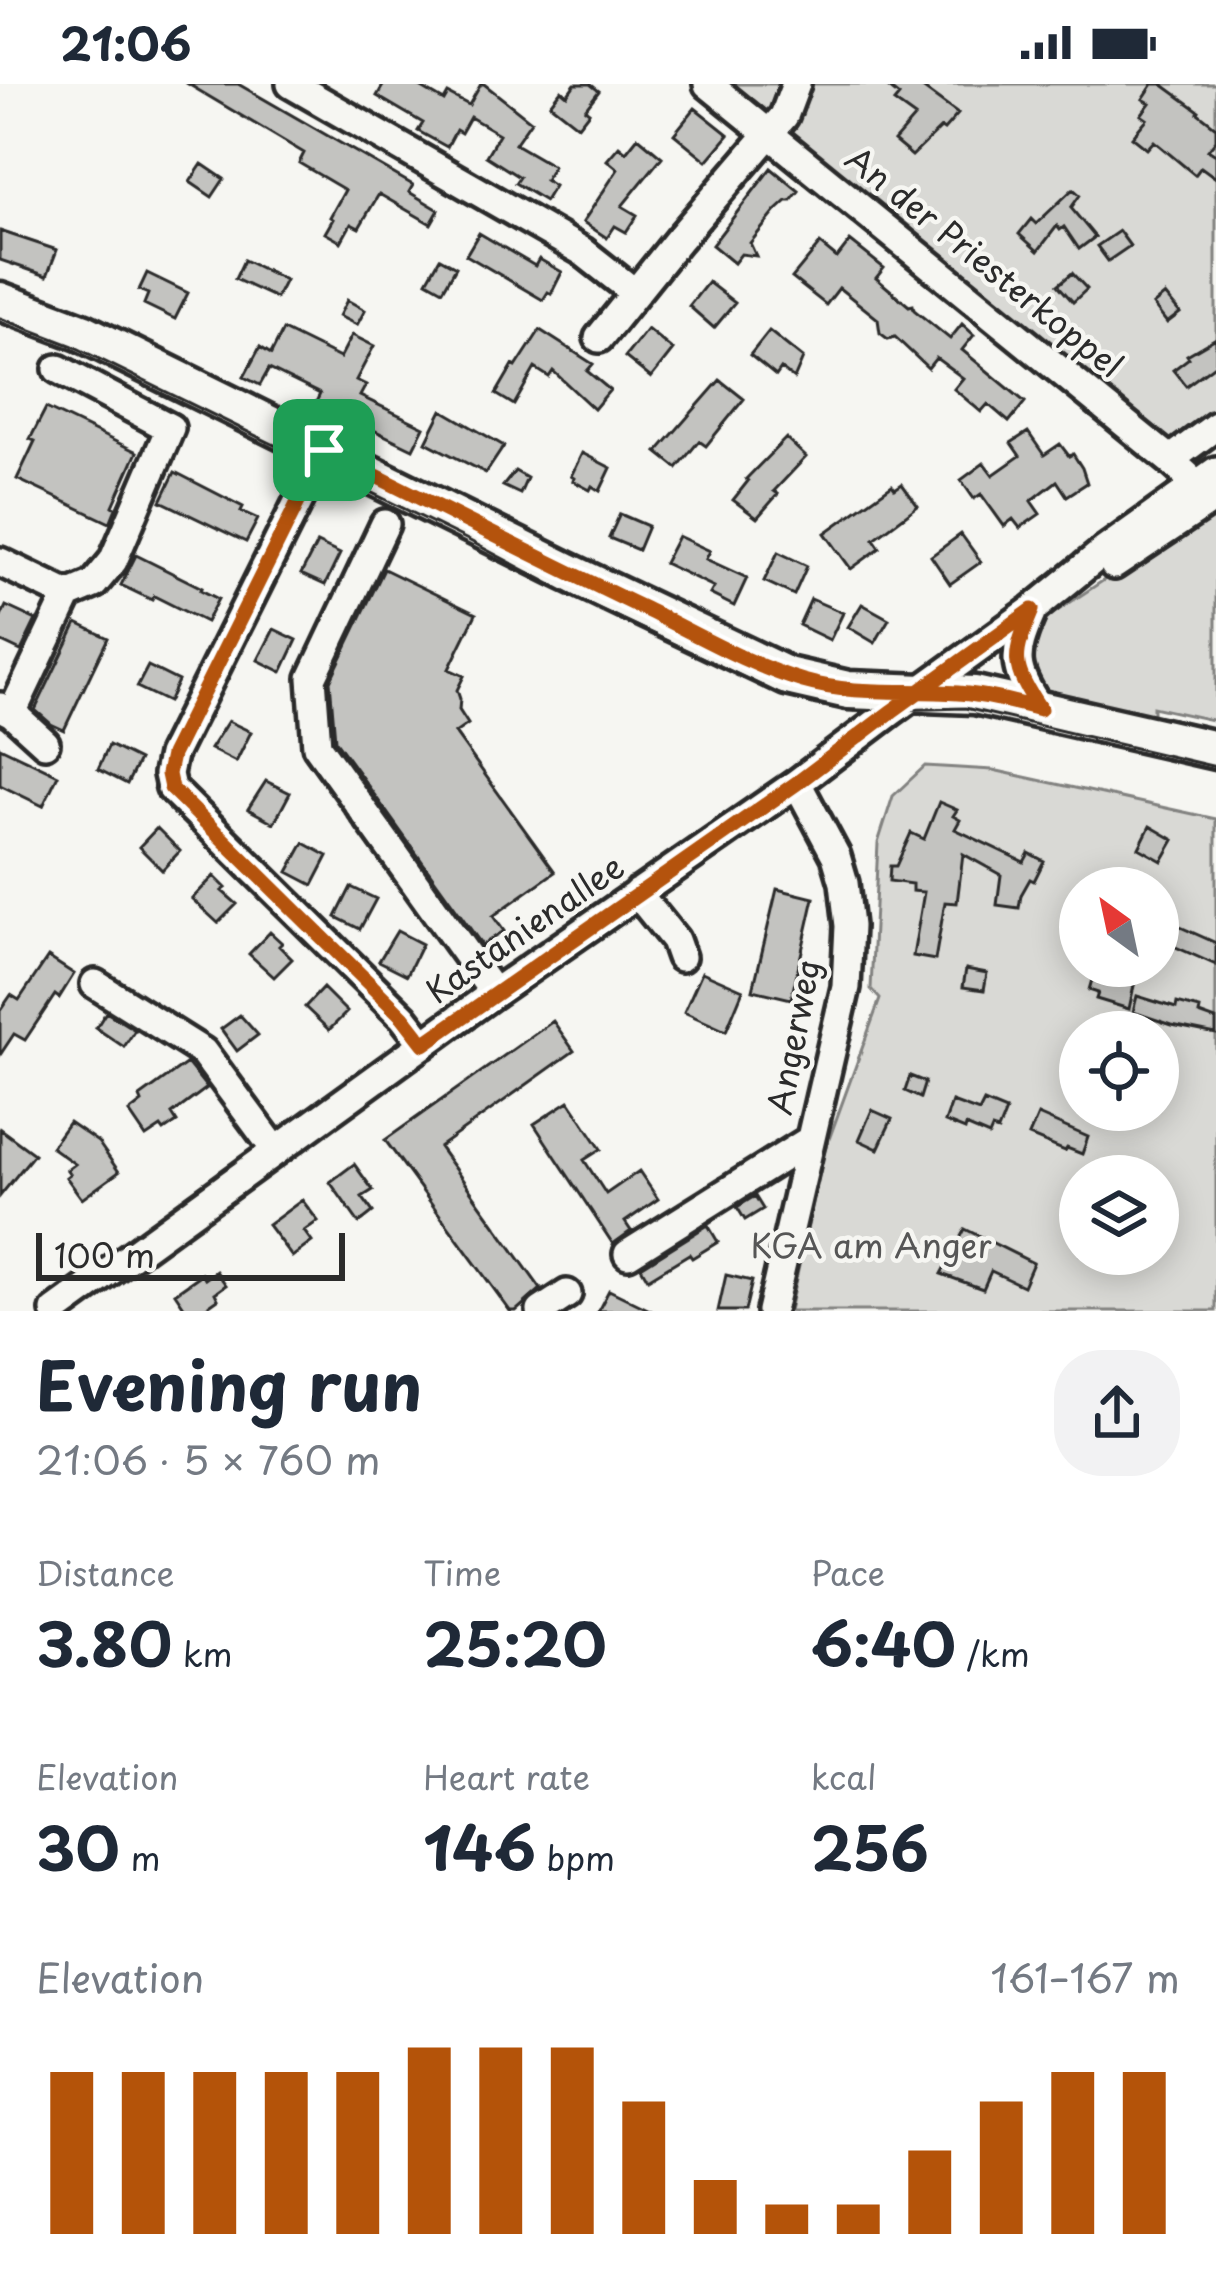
<!DOCTYPE html>
<meta charset="utf-8">
<style>
:root{--surface:#fff;--page:#f2f2f3;--text:#1f2937;--muted:#747a83;--accent:#b45309}
body{margin:0;font-family:"Playpen Sans",sans-serif;background:var(--page);color:var(--text);height:100vh;display:flex;flex-direction:column;font-size:45px;white-space:nowrap}
*{box-sizing:border-box;margin:0}
p{font-size:39px;color:var(--muted)}
.icon{flex:none;width:66px;height:66px;fill:none;stroke:currentColor;stroke-width:2;stroke-linecap:round;stroke-linejoin:round}
.map{position:relative;height:1227px;overflow:hidden}
.panel{display:flex;flex-direction:column;background:var(--surface);flex:1}
.panel>*{flex:none}
.needle{width:78px;rotate:327deg}
.controls{position:absolute;left:1059px;top:783px;display:grid;gap:24px}
.controls a{display:grid;place-items:center;width:120px;height:120px;border-radius:50%;background:var(--surface);box-shadow:0 6px 30px #0003;font-size:60px}
.scale{position:absolute;left:36px;bottom:30px;width:309px;box-sizing:border-box;padding-left:12px;border:6px solid #2b2b2b;border-top:0;font-size:33px;line-height:42px;white-space:nowrap;color:#2b2b2b;-webkit-text-stroke:9px #f6f6f2;paint-order:stroke}
.pin{position:absolute;display:grid;place-items:center;width:102px;height:102px;color:#fff;margin:-51px;border-radius:24px;box-shadow:0 6px 18px #0006}
.round{display:grid;place-items:center;flex:none;width:126px;height:126px;border-radius:48px;background:var(--page)}
.overview{display:flex;align-items:center;justify-content:space-between;height:204px;padding:0 36px}
h1{font-size:66px;font-weight:700;line-height:90px}
.stats{display:grid;grid-template-columns:repeat(3,1fr);gap:18px;height:204px;padding:12px 36px}
.stats div{display:grid;align-content:center}
.stats b{font-size:60px;font-weight:700}
.stats small{font-size:33px;font-weight:400}
.stats p{font-size:33px}
.chart{height:336px;padding:24px 36px}
.chart p{display:flex;justify-content:space-between}
.chart svg{width:100%;height:216px;margin-top:12px;stroke:var(--accent);stroke-width:6}
.status{display:flex;justify-content:space-between;align-items:center;height:84px;padding:0 60px;background:var(--surface);direction:ltr}
.status svg{height:33px;fill:currentColor}
.map>svg:first-child{display:block}
.green{fill:#d9d9d5;stroke:#828280;stroke-width:3;fill-rule:evenodd}
.building{fill:#c3c3c0;stroke:#2b2b2b;stroke-width:3}
.lines{fill:none;stroke-linecap:round;stroke-linejoin:round}
.minor-casing{stroke:#2b2b2b;stroke-width:36}
.major-casing{stroke:#2b2b2b;stroke-width:45}
.minor{stroke:#f6f6f2;stroke-width:27}
.major{stroke:#f6f6f2;stroke-width:36}
.tram{stroke:#2b2b2b;stroke-width:3}
.route-casing{stroke:#fff;stroke-width:24}
.route{stroke:#b45309;stroke-width:15}
.labels{text-anchor:middle;stroke-width:9;stroke-linejoin:round;paint-order:stroke}
.street-label{font-size:33px;fill:#2b2b2b;stroke:#f6f6f2}
.park-label{font-size:33px;fill:#565656;stroke:#f6f6f2}
</style>
<div class="status"><b>21:06</b><svg viewBox="0 0 49 12"><path d="M0 12V9h3v3zM5 12V6h3v6zM10 12V3h3v9zM15 12V0h3v12zM26 1h20v11H26zM47 4h2v5h-2z"/></svg></div>
<div class="map">
<svg width="1216" height="1227" viewBox="0 0 1216 1227">
<rect width="100%" height="100%" fill="#f6f6f2"/>
<filter id="ink" filterUnits="userSpaceOnUse"><feTurbulence type="fractalNoise" baseFrequency=".00833" numOctaves="2"/><feDisplacementMap in="SourceGraphic" scale="24" xChannelSelector="R" yChannelSelector="G"/><feConvolveMatrix kernelMatrix="1 2 1 2 8 2 1 2 1" color-interpolation-filters="sRGB"/></filter>
<g filter="url(#ink)">
<path class="green" d="M 722,0 L 791,0 L 769,39 Z
M 800,0 L 1216,0 L 1216,338 L 1173,369 L 782,49 Z
M 1216,422 L 1216,637 L 1153,623 L 1153,638 L 1033,608 L 1027,556 L 1039,539 Z
M 925,682 L 993,686 L 1216,735 L 1216,1227 L 789,1227 L 824,1069 L 880,915 L 871,905 L 878,759 L 893,712 ZM 1080,804 L 1158,804 L 1158,882 L 1080,882 ZM 1080,948 L 1158,948 L 1158,1026 L 1080,1026 ZM 1080,1092 L 1158,1092 L 1158,1170 L 1080,1170 Z"/>
<path class="building" d="M 188,0 L 238,0 L 413,101 L 409,108 L 439,126 L 431,140 L 379,110 L 359,144 L 351,140 L 341,158 L 325,149 L 333,135 L 330,133 L 345,106 L 299,79 L 304,69 Z
M 384,0 L 415,0 L 444,17 L 448,10 L 469,21 L 481,0 L 484,0 L 531,37 L 515,60 L 553,82 L 545,96 L 554,102 L 545,117 L 515,99 L 519,93 L 486,72 L 499,50 L 470,33 L 461,49 L 456,46 L 447,63 L 418,47 L 423,39 L 377,12 Z
M 575,0 L 590,0 L 599,7 L 585,25 L 589,28 L 578,42 L 550,20 L 561,6 L 567,11 Z
M 884,0 L 917,0 L 958,30 L 944,46 L 941,44 L 912,72 L 894,57 L 915,33 L 894,18 L 899,12 Z
M 1153,0 L 1162,0 L 1199,27 L 1198,29 L 1216,43 L 1216,56 L 1208,66 L 1216,71 L 1216,94 L 1201,83 L 1195,91 L 1154,57 L 1147,65 L 1132,53 L 1147,35 L 1141,31 L 1150,19 L 1143,15 Z
M 695,24 L 729,51 L 707,77 L 674,50 Z
M 638,53 L 662,73 L 622,122 L 637,131 L 626,148 L 615,142 L 607,154 L 583,138 L 618,85 L 607,76 L 619,62 L 626,68 Z
M 202,80 L 224,95 L 212,113 L 190,98 Z
M 771,84 L 799,107 L 791,117 L 787,117 L 776,127 L 750,159 L 756,172 L 741,170 L 734,179 L 712,161 Z
M 1073,105 L 1080,111 L 1071,124 L 1095,153 L 1079,165 L 1064,143 L 1060,146 L 1057,142 L 1038,167 L 1019,150 L 1031,135 L 1036,140 Z
M 0,147 L 57,166 L 47,192 L 0,176 Z
M 1119,147 L 1130,162 L 1108,177 L 1097,162 Z
M 479,149 L 535,182 L 539,175 L 562,188 L 551,210 L 548,208 L 543,216 L 466,171 Z
M 850,157 L 884,184 L 876,194 L 909,222 L 913,221 L 914,226 L 950,255 L 962,240 L 974,251 L 962,266 L 1025,318 L 1009,338 L 988,320 L 981,328 L 954,305 L 963,294 L 936,274 L 928,284 L 895,253 L 888,255 L 880,249 L 878,235 L 839,204 L 826,221 L 792,194 L 820,160 L 837,174 Z
M 440,174 L 456,183 L 443,206 L 427,197 Z
M 244,176 L 285,196 L 276,214 L 235,195 Z
M 147,189 L 188,209 L 175,235 L 144,220 L 148,210 L 139,206 Z
M 1072,189 L 1087,205 L 1073,218 L 1058,201 Z
M 708,198 L 735,219 L 714,244 L 689,222 Z
M 1165,211 L 1180,229 L 1167,239 L 1153,221 Z
M 347,216 L 365,226 L 357,241 L 339,232 Z
M 647,245 L 673,266 L 651,294 L 625,273 Z
M 283,246 L 340,274 L 352,251 L 374,262 L 356,296 L 366,301 L 360,312 L 424,343 L 413,365 L 316,318 L 320,310 L 269,285 L 260,301 L 244,293 L 260,263 L 271,270 Z
M 540,246 L 593,280 L 587,287 L 610,306 L 594,325 L 553,287 L 549,293 L 535,284 L 514,321 L 496,310 L 513,281 L 516,283 Z
M 769,247 L 803,274 L 794,295 L 781,285 L 776,292 L 750,271 Z
M 1216,254 L 1216,280 L 1186,302 L 1173,286 L 1189,274 L 1187,271 Z
M 720,296 L 744,315 L 706,362 L 699,357 L 677,384 L 657,368 Z
M 46,324 L 137,368 L 113,422 L 116,424 L 110,439 L 17,395 L 35,357 L 30,355 Z
M 442,326 L 504,362 L 486,389 L 426,358 Z
M 1028,348 L 1044,371 L 1060,360 L 1069,372 L 1073,370 L 1082,384 L 1087,399 L 1067,412 L 1057,397 L 1031,417 L 1040,430 L 1020,444 L 1013,435 L 1004,442 L 981,410 L 974,415 L 961,396 L 984,379 L 993,391 L 1020,372 L 1011,359 Z
M 786,354 L 806,373 L 774,407 L 778,410 L 757,434 L 733,416 L 748,397 L 746,395 Z
M 582,369 L 611,384 L 600,407 L 592,402 L 590,406 L 573,397 L 574,394 L 571,392 Z
M 515,387 L 527,394 L 520,410 L 503,402 Z
M 175,388 L 243,423 L 241,427 L 258,435 L 246,458 L 161,417 Z
M 902,400 L 918,422 L 874,455 L 880,464 L 851,485 L 825,449 L 892,401 L 895,405 Z
M 620,430 L 648,442 L 638,466 L 609,454 Z
M 961,450 L 981,478 L 950,500 L 931,472 Z
M 678,452 L 710,467 L 706,475 L 747,494 L 734,522 L 710,510 L 714,503 L 664,479 Z
M 317,459 L 340,470 L 325,501 L 301,490 Z
M 778,468 L 807,482 L 794,511 L 764,497 Z
M 136,471 L 202,504 L 201,506 L 218,515 L 206,538 L 154,512 L 152,516 L 121,501 Z
M 384,485 L 476,530 L 449,585 L 464,592 L 457,606 L 460,615 L 459,626 L 468,640 L 455,649 L 555,788 L 493,832 L 504,847 L 482,861 L 335,656 L 330,597 Z
M 811,515 L 843,529 L 830,556 L 799,541 Z
M 862,520 L 889,535 L 875,559 L 848,543 Z
M 6,522 L 36,536 L 21,567 L 0,557 L 0,535 Z
M 77,539 L 108,554 L 64,646 L 51,640 L 35,626 Z
M 274,545 L 297,556 L 282,588 L 258,576 Z
M 148,582 L 178,597 L 168,618 L 137,603 Z
M 228,637 L 251,648 L 236,678 L 210,665 Z
M 109,661 L 139,676 L 127,700 L 98,685 Z
M 0,663 L 58,691 L 43,722 L 0,701 Z
M 266,697 L 290,709 L 274,739 L 248,725 Z
M 939,718 L 957,726 L 953,732 L 960,736 L 955,745 L 1024,778 L 1029,769 L 1044,777 L 1034,797 L 1030,795 L 1021,811 L 1019,824 L 997,821 L 1001,791 L 963,770 L 957,819 L 945,818 L 935,876 L 913,872 L 924,808 L 912,807 L 912,800 L 889,797 L 890,782 L 896,782 L 911,749 L 924,755 Z
M 1150,742 L 1174,756 L 1162,777 L 1139,764 Z
M 157,744 L 180,767 L 162,786 L 139,763 Z
M 304,759 L 328,772 L 313,801 L 288,788 Z
M 214,792 L 226,804 L 222,807 L 237,820 L 218,839 L 192,815 Z
M 351,803 L 376,815 L 360,845 L 336,833 Z
M 777,805 L 814,814 L 791,915 L 753,906 Z
M 1158,833 L 1216,859 L 1216,881 L 1158,855 Z
M 397,847 L 422,860 L 407,891 L 379,877 Z
M 270,848 L 282,859 L 279,862 L 292,875 L 274,893 L 249,870 Z
M 48,873 L 74,890 L 59,914 L 55,911 L 25,956 L 14,950 L 0,971 L 0,927 L 11,911 L 19,916 Z
M 966,885 L 987,889 L 984,906 L 963,903 Z
M 1095,885 L 1135,897 L 1129,925 L 1096,915 L 1098,909 L 1089,906 Z
M 702,888 L 743,906 L 726,947 L 684,928 Z
M 323,904 L 347,928 L 329,946 L 305,923 Z
M 1137,912 L 1176,924 L 1177,919 L 1200,925 L 1199,930 L 1216,936 L 1216,950 L 1172,941 L 1133,928 Z
M 106,928 L 135,946 L 124,963 L 96,944 Z
M 240,931 L 258,951 L 237,967 L 221,945 Z
M 553,937 L 574,967 L 439,1063 L 541,1205 L 516,1227 L 510,1227 L 385,1056 Z
M 187,979 L 207,1004 L 172,1030 L 177,1038 L 164,1047 L 161,1043 L 146,1053 L 129,1028 L 142,1018 L 140,1013 Z
M 910,992 L 925,998 L 920,1014 L 905,1007 Z
M 569,1017 L 601,1065 L 584,1076 L 606,1110 L 639,1087 L 658,1115 L 625,1138 L 631,1147 L 613,1160 L 534,1040 Z
M 952,1018 L 979,1028 L 984,1018 L 1006,1027 L 998,1047 L 992,1045 L 989,1052 L 966,1042 L 965,1046 L 945,1038 Z
M 872,1026 L 892,1035 L 878,1065 L 859,1056 Z
M 1038,1031 L 1088,1053 L 1082,1070 L 1067,1064 L 1065,1067 L 1029,1052 Z
M 69,1038 L 98,1058 L 119,1088 L 82,1115 L 66,1093 L 70,1090 L 67,1086 L 75,1080 L 51,1063 Z
M 0,1045 L 34,1070 L 0,1112 Z
M 354,1080 L 373,1106 L 362,1113 L 373,1128 L 359,1139 L 330,1098 Z
M 755,1112 L 763,1125 L 745,1136 L 737,1123 Z
M 302,1116 L 318,1137 L 304,1147 L 312,1158 L 292,1173 L 268,1141 Z
M 708,1141 L 718,1158 L 692,1174 L 689,1170 L 648,1195 L 641,1183 Z
M 965,1145 L 1033,1179 L 1023,1202 L 991,1187 L 983,1205 L 941,1190 Z
M 216,1187 L 226,1201 L 215,1209 L 218,1215 L 201,1227 L 187,1227 L 175,1209 L 202,1190 L 205,1195 Z
M 726,1191 L 752,1197 L 745,1227 L 718,1227 Z
M 609,1206 L 652,1227 L 598,1227 Z"/>
<g class="lines">
<g class="minor-casing">
<path id="minor" d="M 291,0 L 582,167 L 634,208
M 708,0 L 1170,376 L 1213,415
M 599,254 L 678,156 L 784,32 L 796,0
M 324,366 L 172,671 L 168,690 L 171,704 L 403,933 L 424,960
M 1170,376 L 1216,342
M 385,440 L 312,594 L 317,662 L 494,909
M 0,478 L 68,511
M 1114,481 L 1216,413
M 1031,530 C 1012,573 1013,585 1040,625
M 0,623 L 12,629 L 45,659
M 12,629 L 68,511 L 94,500 L 113,477 L 170,344 L 58,285
M 637,809 L 675,856 L 681,873
M 95,900 L 203,968 L 276,1067
M 628,1170 L 810,1056
M 55,1227 L 494,909 L 797,699 L 892,627 L 1032,526 L 1104,467 L 1216,387
M 541,1227 L 567,1210
M 771,1227 L 846,903 L 849,842 L 844,799 L 836,772 L 797,699"/>
</g>
<g class="major-casing">
<path id="major" d="M 0,217 L 82,248 L 566,487 L 787,592 L 848,606 L 975,611 L 1216,666"/>
</g>
<use href="#minor" class="minor"/>
<use href="#major" class="major"/>
<path class="tram" d="M 0,234 L 73,262 L 470,457 L 575,513 L 779,610 L 816,621 L 854,627 L 965,624 L 1216,683"/>
</g>
</g>
<g class="lines" filter="url(#ink)">
<g class="route-casing">
<path id="route" d="M 324,366 L 172,671 L 168,690 L 171,704 L 403,933 L 424,960 L 797,699 L 892,627 L 1032,526 C 1012,574 1011,581 1040,625 C 1013,618 986,611 958,609 C 906,605 855,612 803,597 C 748,581 696,550 645,525 C 537,473 431,419 324,366"/>
</g>
<use href="#route" class="route"/>
</g>
<g class="labels">
<g class="street-label">
<text transform="translate(984 178) rotate(39)" y="12">An der Priesterkoppel</text>
<text transform="translate(525 845) rotate(-35)" y="12">Kastanienallee</text>
<text transform="translate(794 953) rotate(-79)" y="12">Angerweg</text>
</g>
<g class="park-label">
<text x="871" y="1174">KGA am Anger</text>
</g>
</g>
</svg>
<div class="controls">
<a><svg class="needle" viewBox="-14 -14 28 28"><path d="M0-13l5 13h-10z" fill="#e53935"/><path d="M0 13l5-13h-10z" fill="#747a83"/></svg></a>
<a><svg class="icon" aria-label="locate" viewBox="0 0 24 24"><circle cx="12" cy="12" r="6"/><path d="M12 2v4M12 18v4M2 12h4M18 12h4"/></svg></a>
<a><svg class="icon" aria-label="layers" viewBox="0 0 24 24"><path d="M12 4l9 5-9 5-9-5zM3 14l9 5 9-5"/></svg></a>
</div>
<div class="scale">100 m</div>
<div class="pin" style="left:324px;top:366px;background:#1e9e55"><svg class="icon" aria-label="arrive" viewBox="0 0 24 24"><path d="M6 21V4h12l-3 4 3 4H6"/></svg></div>
</div>
<section class="panel">
<div class="overview"><div><h1>Evening run</h1><p>21:06 · 5 × 760 m</p></div><a class="round"><svg class="icon" aria-label="share" viewBox="0 0 24 24"><path d="M12 15V3M7 8l5-5 5 5M5 13v7h14v-7"/></svg></a></div>
<div class="stats">
<div><p>Distance</p><b>3.80<small> km</small></b></div>
<div><p>Time</p><b>25:20</b></div>
<div><p>Pace</p><b>6:40<small> /km</small></b></div>
</div>
<div class="stats">
<div><p>Elevation</p><b>30<small> m</small></b></div>
<div><p>Heart rate</p><b>146<small> bpm</small></b></div>
<div><p>kcal</p><b>256</b></div>
</div>
<div class="chart"><p><span>Elevation</span>161–167 m</p>
<svg viewBox="0 0 160 44" preserveAspectRatio="none"><path d="M5 44V11M15 44V11M25 44V11M35 44V11M45 44V11M55 44V6M65 44V6M75 44V6M85 44V17M95 44V33M105 44V38M115 44V38M125 44V27M135 44V17M145 44V11M155 44V11"/></svg>
</div>
</section>
